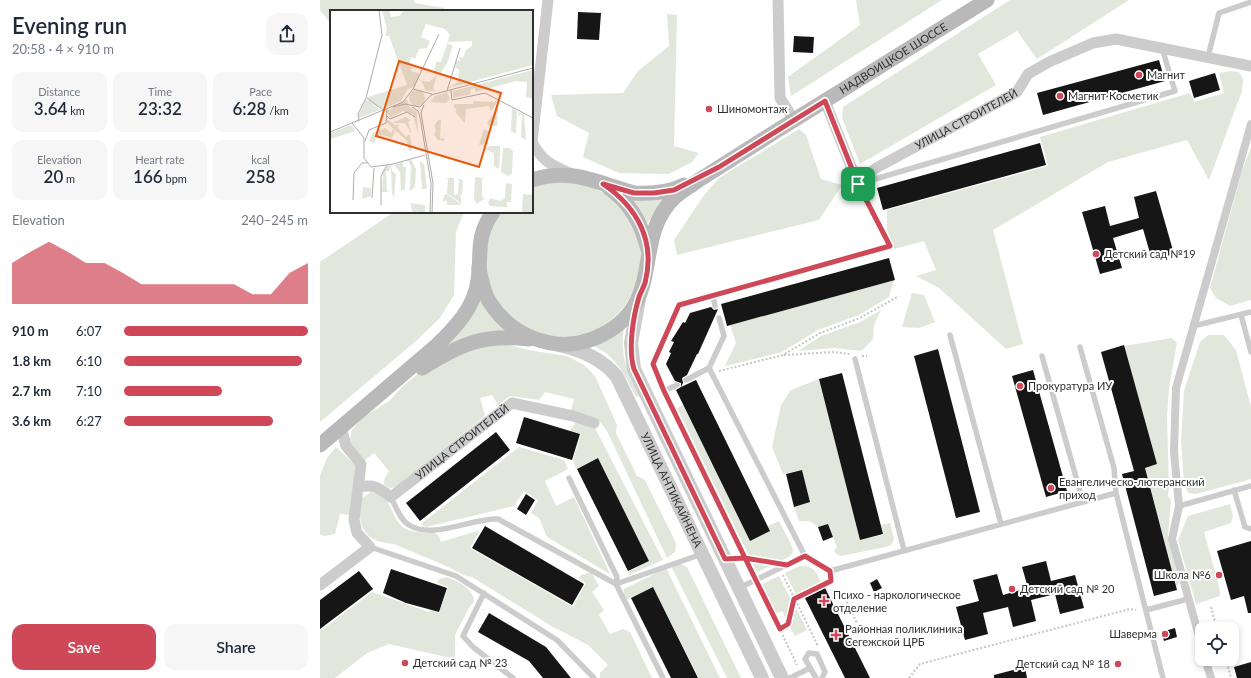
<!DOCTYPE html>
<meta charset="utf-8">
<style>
:root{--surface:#fff;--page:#f6f6f7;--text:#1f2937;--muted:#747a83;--accent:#cf4857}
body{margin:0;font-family:Lato,sans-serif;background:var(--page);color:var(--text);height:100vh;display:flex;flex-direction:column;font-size:15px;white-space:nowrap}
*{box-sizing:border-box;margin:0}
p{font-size:13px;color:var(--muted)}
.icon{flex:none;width:22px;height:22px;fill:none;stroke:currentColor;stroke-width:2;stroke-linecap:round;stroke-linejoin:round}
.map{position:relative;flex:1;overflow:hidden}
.side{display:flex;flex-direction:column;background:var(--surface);width:320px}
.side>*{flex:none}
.fabs{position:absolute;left:875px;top:622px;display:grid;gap:8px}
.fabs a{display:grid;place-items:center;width:44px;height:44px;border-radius:8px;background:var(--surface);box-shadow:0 2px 6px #0003;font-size:20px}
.pin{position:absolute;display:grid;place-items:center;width:34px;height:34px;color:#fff;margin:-17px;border-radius:8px;box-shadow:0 2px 6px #0006}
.round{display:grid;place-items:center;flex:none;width:42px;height:42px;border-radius:12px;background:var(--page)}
.headline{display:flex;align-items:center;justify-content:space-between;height:68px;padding:0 12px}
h1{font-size:22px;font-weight:600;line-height:30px}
.stats{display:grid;grid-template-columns:repeat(3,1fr);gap:6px;height:68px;padding:4px 12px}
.stats div{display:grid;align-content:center;border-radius:10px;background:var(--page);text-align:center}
.stats b{font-size:17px;font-weight:600}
.stats small{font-size:11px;font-weight:400}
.stats p{font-size:11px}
.chart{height:112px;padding:8px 12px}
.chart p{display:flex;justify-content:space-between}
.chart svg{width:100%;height:72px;margin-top:4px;fill:var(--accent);opacity:.7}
.cta{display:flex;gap:8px;margin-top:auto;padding:8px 12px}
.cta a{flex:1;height:46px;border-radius:12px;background:var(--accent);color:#fff;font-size:16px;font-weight:600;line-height:46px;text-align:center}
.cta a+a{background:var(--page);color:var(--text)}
ul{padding:0 12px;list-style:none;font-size:13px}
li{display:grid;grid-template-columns:64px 48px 1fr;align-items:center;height:30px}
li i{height:10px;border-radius:5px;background:var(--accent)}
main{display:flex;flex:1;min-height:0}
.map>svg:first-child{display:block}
.green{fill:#e2e7dc}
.building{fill:#161616}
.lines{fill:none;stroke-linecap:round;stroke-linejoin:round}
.path{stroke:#c6c6c6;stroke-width:2;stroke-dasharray:2 2;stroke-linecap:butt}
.service{stroke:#ccc;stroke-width:5.5}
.pedestrian{stroke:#ccc;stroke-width:8}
.minor{stroke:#ccc;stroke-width:11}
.tertiary{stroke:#ccc;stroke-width:14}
.secondary{stroke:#b9b9b9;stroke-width:15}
.route-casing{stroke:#fff;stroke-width:8}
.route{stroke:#cf4857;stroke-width:5}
.poi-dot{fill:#cf4857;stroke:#fff;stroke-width:1.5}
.labels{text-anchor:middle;stroke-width:4;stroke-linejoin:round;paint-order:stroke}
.street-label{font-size:11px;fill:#2f2f2f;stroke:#fff}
.poi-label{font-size:11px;fill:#2f2f2f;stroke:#fff;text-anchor:start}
.inset-road{fill:none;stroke:#acacac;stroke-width:1}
.view{fill:#e8590c;fill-opacity:0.15;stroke:#e8590c;stroke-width:2}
.inset-edge{fill:none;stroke:#2f2f2f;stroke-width:2}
</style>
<main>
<section class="side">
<div class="headline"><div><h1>Evening run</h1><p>20:58 · 4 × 910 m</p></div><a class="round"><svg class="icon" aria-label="share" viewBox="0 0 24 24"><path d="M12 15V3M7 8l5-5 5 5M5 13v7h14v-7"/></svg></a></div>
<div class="stats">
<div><p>Distance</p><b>3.64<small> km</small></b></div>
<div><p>Time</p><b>23:32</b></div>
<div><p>Pace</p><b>6:28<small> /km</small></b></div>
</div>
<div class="stats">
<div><p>Elevation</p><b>20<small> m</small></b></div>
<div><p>Heart rate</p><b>166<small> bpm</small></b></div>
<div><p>kcal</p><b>258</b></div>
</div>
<div class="chart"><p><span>Elevation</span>240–245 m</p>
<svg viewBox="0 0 160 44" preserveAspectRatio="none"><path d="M0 44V19L10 12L20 6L30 12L40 19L50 19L60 25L70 32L80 32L90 32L100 32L110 32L120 32L130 38L140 38L150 25L160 19V44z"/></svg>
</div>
<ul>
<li><b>910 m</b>6:07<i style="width:100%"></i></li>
<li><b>1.8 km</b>6:10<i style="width:97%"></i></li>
<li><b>2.7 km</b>7:10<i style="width:53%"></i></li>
<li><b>3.6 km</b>6:27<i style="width:81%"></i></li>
</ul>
<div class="cta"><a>Save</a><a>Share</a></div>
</section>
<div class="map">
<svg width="931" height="678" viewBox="0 0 931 678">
<rect width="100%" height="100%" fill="#fff"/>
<path class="green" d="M 0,0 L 94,0 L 95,3 L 124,8 L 124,11 L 11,11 L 11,24 L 0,10 Z
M 536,0 L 622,0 L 471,96 L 468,77 L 540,25 Z
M 690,0 L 809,0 L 717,59 L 697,31 L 658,54 L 676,85 L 540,164 L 522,118 L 523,107 Z
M 347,14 L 357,15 L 354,146 L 379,153 L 372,162 L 349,174 L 299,173 L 263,157 L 269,133 L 237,116 L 231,95 L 303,93 L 318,71 L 349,46 Z
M 911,71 L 919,72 L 923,79 L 922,91 L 889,180 L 867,140 L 788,162 L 673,230 L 703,344 L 686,349 L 619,288 L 596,276 L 616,270 L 604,241 L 574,249 L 567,230 L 567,210 L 728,166 L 720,137 L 870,93 L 874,102 L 904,93 L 899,73 Z
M 479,129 L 486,135 L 501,179 L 522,185 L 499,220 L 357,255 L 354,240 L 384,195 L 399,178 Z
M 931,147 L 931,300 L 910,306 L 896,298 L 890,288 L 922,171 Z
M 251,181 C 265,185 278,188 290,197 C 358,246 306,358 219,333 C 202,328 185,317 177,301 C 173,295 168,288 167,282 C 165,276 165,242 166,236 C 168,228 175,219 179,212 L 212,212 L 212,187 L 219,184 Z
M 349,196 L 338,208 L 326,225 L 309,200 Z
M 74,212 L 144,212 L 136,232 L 134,295 L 120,318 L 96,341 L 0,422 L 0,262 Z
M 574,280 L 569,297 L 539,315 L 498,330 L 462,352 L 405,366 L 416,343 L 410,325 Z
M 161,291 L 190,330 L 103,364 Z
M 592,293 L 604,295 L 615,322 L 599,328 L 582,327 Z
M 561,310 L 554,325 L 553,339 L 542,351 L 514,348 L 478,351 L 501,336 L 540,322 Z
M 304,328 C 300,357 307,370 320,396 L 316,397 C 304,374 296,355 271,345 L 292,338 Z
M 888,335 L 904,335 L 916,350 L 931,407 L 931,479 L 876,494 L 868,493 L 864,483 L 861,439 L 864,391 L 880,342 Z
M 852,338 L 857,343 L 849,388 L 847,417 L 849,488 L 848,496 L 851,500 L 848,536 L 859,582 L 857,588 L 825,468 L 837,464 L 804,346 Z
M 177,342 L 208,350 L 247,356 L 264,365 L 275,376 L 297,425 L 296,433 L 317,476 L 325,480 L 356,543 L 355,552 L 347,558 L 287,431 L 277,418 L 251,410 L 254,399 L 225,392 L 219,400 L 190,396 L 178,405 L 172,395 L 160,398 L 165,416 L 76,487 L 71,488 L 65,486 C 62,480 66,477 69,471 L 54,453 L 45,460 L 31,444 L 30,438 L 32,430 L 42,418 L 69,401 L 84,385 L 116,360 Z
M 499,379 L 540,540 L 563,535 L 561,525 L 570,523 L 574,538 L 572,544 L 566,547 L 521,556 L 516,554 L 514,551 L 517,547 L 508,524 L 498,527 L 490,521 L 479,521 L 474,507 L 490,502 L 482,470 L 463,474 L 452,447 L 461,405 L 471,390 Z
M 363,405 L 430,541 L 450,531 L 448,526 L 459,521 L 472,546 L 473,552 C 464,567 443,558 429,556 L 357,408 Z
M 257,420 L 275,428 L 343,560 L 309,575 L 308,572 L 329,561 L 278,458 L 256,469 L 253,460 L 261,434 L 250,431 Z
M 16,447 L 35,465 L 31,515 L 20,514 L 15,534 L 4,536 L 0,534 L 0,476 L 7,458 Z
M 199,447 L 244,460 L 248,469 L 225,481 L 236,506 L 254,497 L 290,574 L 227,537 L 219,518 L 211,513 L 218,500 L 204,491 L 194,506 L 106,527 L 101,524 Z
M 51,492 L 66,498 C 80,529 80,532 115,533 L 119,536 L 121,542 L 160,530 L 150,548 L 253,607 L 266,583 L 258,578 L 261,575 L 271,572 L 279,586 L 272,592 L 284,610 L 279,615 L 290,634 L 303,629 L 310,632 L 332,678 L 280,678 L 280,673 L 288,665 L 268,645 L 233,627 L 152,577 L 146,576 C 124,564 100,555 76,545 C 67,542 55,543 48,535 C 37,523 40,512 42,498 Z
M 910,504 L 913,516 L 911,523 L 884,532 L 900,590 L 900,596 L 876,604 L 858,540 L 868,516 Z
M 432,562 L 453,565 L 437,572 Z
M 361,564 L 367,567 L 421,678 L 407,678 L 351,566 Z
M 480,566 C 493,565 496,571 501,582 L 476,594 L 465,573 Z
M 346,568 L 400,678 L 379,678 L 333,587 L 306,600 L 304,596 L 304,589 Z
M 459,576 L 471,600 L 466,618 L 462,611 L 456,614 L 442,584 Z
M 125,577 C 137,580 154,588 154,602 L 150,606 L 135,635 L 135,659 L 69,644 L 47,653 L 15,678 L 0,678 L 0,631 L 52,592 L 109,612 L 111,610 L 119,613 L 128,587 L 117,583 L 119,579 Z
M 475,606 L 487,630 L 475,636 L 470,627 Z"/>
<path class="building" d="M 258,12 L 281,13 L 279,40 L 257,39 Z
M 474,36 L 494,37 L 493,53 L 473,52 Z
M 839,60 L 845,81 L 723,115 L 717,93 Z
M 895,73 L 900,90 L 874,98 L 869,81 Z
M 720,143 L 726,165 L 563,210 L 557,188 Z
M 836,191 L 854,254 L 832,260 L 823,229 L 793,238 L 802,268 L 780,274 L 762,212 L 785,206 L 790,226 L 819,218 L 814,197 Z
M 569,258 L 575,280 L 407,326 L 401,304 Z
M 391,307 L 394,310 L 398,309 L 378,354 L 377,354 L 367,375 L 362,378 L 363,383 L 361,387 L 376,380 L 450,531 L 430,541 L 356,390 L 361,387 L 361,383 L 355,381 L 346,364 L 351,353 L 349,352 L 354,342 L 351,341 L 363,322 L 365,323 L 370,313 Z
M 804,345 L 837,464 L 825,468 L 857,590 L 834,596 L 802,474 L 814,471 L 781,352 Z
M 618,349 L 660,512 L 636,518 L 594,356 Z
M 713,370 L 747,491 L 726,497 L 692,376 Z
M 522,373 L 563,534 L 540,540 L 499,379 Z
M 204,417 L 260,434 L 252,460 L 196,443 Z
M 176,432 L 190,450 L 100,521 L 86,503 Z
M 278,458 L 329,561 L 308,571 L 257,469 Z
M 482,470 L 490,502 L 474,507 L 466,474 Z
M 206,494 L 215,500 L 206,515 L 197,509 Z
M 508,524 L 513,537 L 503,541 L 498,527 Z
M 165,526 L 264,584 L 252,605 L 152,548 Z
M 931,541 L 931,613 L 928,613 L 924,596 L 911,600 L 897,551 Z
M 726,561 L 731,581 L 755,575 L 764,608 L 740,614 L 735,594 L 711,600 L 716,621 L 693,627 L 688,607 L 663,613 L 668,634 L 645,640 L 636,607 L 659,601 L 653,580 L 677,574 L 683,595 L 708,588 L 702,567 Z
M 71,569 L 127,588 L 119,612 L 86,603 L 63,593 Z
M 39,571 L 53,589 L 0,629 L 0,600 Z
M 557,579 L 562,588 L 554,592 L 550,583 Z
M 333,587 L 378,678 L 351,678 L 311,598 Z
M 505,588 L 550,678 L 525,678 L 485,598 Z
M 169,613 L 226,647 L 251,678 L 223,678 L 209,661 L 158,632 Z
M 855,628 L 857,637 L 844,641 L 841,632 Z
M 931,662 L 931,678 L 917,678 L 914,667 Z
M 705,667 L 707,678 L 674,678 L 674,675 Z"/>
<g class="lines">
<path class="path" d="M 464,355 L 514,352 L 529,354
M 542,356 L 547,356
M 399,371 L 463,355 L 500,333 L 540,318 L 579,296
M 348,399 L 433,573
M 419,558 L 452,562
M 463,575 L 498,646
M 440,588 L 477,665
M 525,598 L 529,607
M 891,607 L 897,629
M 517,612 L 529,607 L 537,623
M 460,629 L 468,624 L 474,599 L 510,580
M 906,659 L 911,678
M 589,678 L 600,664 L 810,609 L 816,610"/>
<path class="service" d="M 888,57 L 899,13 L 931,2
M 393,296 L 395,306
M 921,315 L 931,352
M 873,326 L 931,312
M 630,335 L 681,524
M 722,356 L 763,502
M 535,359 L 584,550
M 389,368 L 485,556
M 366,380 L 389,368 L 404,336 L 399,318
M 357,385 L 344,391 L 333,364 L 359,305 L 570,246 L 538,184 L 855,91 L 842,48
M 914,490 L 925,527 L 931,529
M 796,493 L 843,678
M 71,497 C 75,505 80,520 89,525 C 114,540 151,518 178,519 L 296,584 L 297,577 L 249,478
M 859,506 L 931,486
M 50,547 L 136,576 L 237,640 L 274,678
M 419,588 L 485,556 L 510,571 L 796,493 L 794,468 L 760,347
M 164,593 L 143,636 L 153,647 L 193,678
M 826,610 L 868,599
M 343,678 L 296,584 L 382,554
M 470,678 L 490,668
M 496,678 L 485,659 L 489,653 L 497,654 L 505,672 L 502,678"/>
<path class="pedestrian" d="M 882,647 L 852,539 L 859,506 L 854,452 L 856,388 L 931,124
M 885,659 L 891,678"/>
<g class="minor">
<path d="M 458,0 L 460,98 L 474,120"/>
<path id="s1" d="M 505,101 L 538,184 L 556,168 L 697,92 L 708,74 L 729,62 L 773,43 L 796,39 L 931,66"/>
<path d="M 212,142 L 228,0"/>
<path d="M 212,142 C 222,161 231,165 250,173"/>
<path id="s2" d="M 39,487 C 55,484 59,488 71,497 L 192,403 L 253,416 L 274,423"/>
<path d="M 0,585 L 50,547 L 37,533 L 34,520 L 41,464 L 26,446 L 21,427"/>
</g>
<g class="tertiary">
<path d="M 319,299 L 311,343 L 314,369 L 462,678"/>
<path id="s3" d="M 239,345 C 261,350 283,359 297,377 L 442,678"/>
</g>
<g class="secondary">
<path d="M 212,180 C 250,167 278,183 314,193 C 332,194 348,193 364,185"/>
<path d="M 289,188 C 311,203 322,224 328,250"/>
<path id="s4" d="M 159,268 C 161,279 163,291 169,301 C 191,337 236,354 275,338 C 349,307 310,240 354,198 C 361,191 371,186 379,180 C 403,165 426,150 450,135 C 522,90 595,45 667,0"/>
<path d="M 102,368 C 141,344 162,334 209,339"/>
<path d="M 0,445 L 116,346 C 135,328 155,307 158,280 C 162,252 155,238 173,212"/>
</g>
</g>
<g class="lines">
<g class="route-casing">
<path id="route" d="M 538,184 L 505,101 L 399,167 L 354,190 L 334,193 L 314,193 L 283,184 C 317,207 336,241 325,283 C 323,288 321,292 319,297 C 313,317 308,349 314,369 L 405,559 L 425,558 L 460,629 L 468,624 L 474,599 L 511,581 L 510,571 L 485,556 L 467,565 L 425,558 L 344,391 L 333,364 L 359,305 L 570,246 L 538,184"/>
</g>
<use href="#route" class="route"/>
</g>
<g class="poi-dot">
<circle cx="819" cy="75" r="4"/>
<circle cx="740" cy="96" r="4"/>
<circle cx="389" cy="109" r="4"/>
<circle cx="776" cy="254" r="4"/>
<circle cx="700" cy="386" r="4"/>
<circle cx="731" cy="488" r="4"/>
<circle cx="899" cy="575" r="4"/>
<circle cx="692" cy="589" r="4"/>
<path d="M502 595h4v4h4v4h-4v4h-4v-4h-4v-4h4z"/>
<circle cx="845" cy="634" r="4"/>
<path d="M514 629h4v4h4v4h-4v4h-4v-4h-4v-4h4z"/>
<circle cx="85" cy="663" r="4"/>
<circle cx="798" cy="664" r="4"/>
</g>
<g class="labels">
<g class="street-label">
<text dy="4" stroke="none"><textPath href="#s4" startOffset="585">НАДВОИЦКОЕ ШОССЕ</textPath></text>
<text dy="4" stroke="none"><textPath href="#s1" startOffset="216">УЛИЦА СТРОИТЕЛЕЙ</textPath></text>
<text dy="4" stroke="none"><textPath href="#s2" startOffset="125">УЛИЦА СТРОИТЕЛЕЙ</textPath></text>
<text dy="4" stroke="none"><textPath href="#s3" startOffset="193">УЛИЦА АНТИКАЙНЕНА</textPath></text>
</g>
<g class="poi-label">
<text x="827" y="79">Магнит</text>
<text x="748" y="100">Магнит Косметик</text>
<text x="397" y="113">Шиномонтаж</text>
<text x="784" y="258">Детский сад №19</text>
<text x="708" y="390">Прокуратура ИУ</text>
<text x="739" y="486">Евангелическо-лютеранский<tspan x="739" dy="13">приход</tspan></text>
<text x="891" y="579" text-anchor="end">Школа №6</text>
<text x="700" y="593">Детский сад № 20</text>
<text x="513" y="599">Психо - наркологическое<tspan x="513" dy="13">отделение</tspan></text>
<text x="525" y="633">Районная поликлиника<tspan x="525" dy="13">Сегежской ЦРБ</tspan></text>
<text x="837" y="638" text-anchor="end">Шаверма</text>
<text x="93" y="667">Детский сад № 23</text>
<text x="790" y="668" text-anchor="end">Детский сад № 18</text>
</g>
</g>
<g transform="translate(10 10)">
<rect width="203" height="203" fill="#fff"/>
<path d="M 52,0 L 59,0 L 61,7 L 69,6 L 74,0 L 203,0 L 203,55 L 118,78 L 128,72 L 129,60 L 125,57 L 126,51 L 130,51 L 129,47 L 133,48 L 136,40 L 142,36 L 142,31 L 118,32 L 118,34 L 123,35 L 117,53 L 110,64 L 104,63 L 106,52 L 111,52 L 120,25 L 115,19 L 96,14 L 91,27 L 100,31 L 97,38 L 89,39 L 85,49 L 81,47 L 79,55 L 82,57 L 81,61 L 90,64 L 85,76 L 78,79 L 71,91 L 52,99 L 39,92 L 38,87 L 77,75 L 59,26 L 55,26 L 57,19 ZM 203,60 L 203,89 L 196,87 L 197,72 L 186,71 L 146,82 L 144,78 L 140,80 L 141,84 L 123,88 L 123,81 ZM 107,65 L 103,79 L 106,81 L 96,81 L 91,70 L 99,72 ZM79 88a8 8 0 1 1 16 0a8 8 0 1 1-16 0ZM 117,82 L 120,89 L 116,93 L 100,92 L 105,86 ZM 36,89 L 50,100 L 29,108 L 29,104 ZM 77,89 L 79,95 L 77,95 L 87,102 L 88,125 L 83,104 L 73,101 L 60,108 L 57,101 ZM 165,90 L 168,91 L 161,101 L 159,96 L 136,99 L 135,113 L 125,102 L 127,99 L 124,98 L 124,94 L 143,94 L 144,91 L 165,92 ZM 168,97 L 167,116 L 159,116 L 157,113 ZM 182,98 L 187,101 L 186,124 L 181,121 ZM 188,102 L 194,105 L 196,130 L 191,127 L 192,105 L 189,105 ZM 76,107 L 80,110 L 78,112 L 82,124 L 75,113 L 62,113 ZM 57,108 L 64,115 L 69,115 L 67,117 L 76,127 L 80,124 L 82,141 L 79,141 L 77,131 L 57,113 ZM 108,110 L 111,110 L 110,129 L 114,128 L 114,131 L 108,130 L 104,125 L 106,120 L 104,116 ZM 21,115 L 26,121 L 0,129 L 0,123 ZM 55,118 L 61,123 L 63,119 L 65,121 L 62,128 L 52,125 L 46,128 L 44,133 L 39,131 L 43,123 ZM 154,119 L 158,121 L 158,134 L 149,135 ZM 160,136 L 170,136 L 170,146 L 166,149 L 170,147 L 169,159 L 164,156 L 164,143 L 154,139 ZM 173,138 L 180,138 L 183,141 L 182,163 L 178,166 L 171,162 ZM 81,149 L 86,159 L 85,176 L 82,180 L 78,179 L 80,178 L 81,158 L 79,151 L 75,151 ZM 90,151 L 94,154 L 97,179 L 92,179 ZM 73,152 L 73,157 L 76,157 L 75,180 L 68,180 L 71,179 L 70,162 L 64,155 ZM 62,155 L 59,161 L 56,161 L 57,181 L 59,182 L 52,182 L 53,163 L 57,156 ZM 62,157 L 62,161 L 66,164 L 64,188 L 62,183 L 61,159 ZM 145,167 L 147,167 L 155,169 L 152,169 L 152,187 L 155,188 L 147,194 L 144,190 ZM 124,168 L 124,185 L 128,184 L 129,170 L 126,168 L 133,170 L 132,185 L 130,185 L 132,194 L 117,183 L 118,169 L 115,168 ZM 176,173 L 182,174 L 181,192 L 177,192 L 177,197 L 160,196 L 158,193 L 160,188 L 171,191 L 175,188 ZM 33,177 L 41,178 L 41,186 L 32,189 ZM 115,184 L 117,184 L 132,195 L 117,195 L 117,191 L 112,191 ZM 193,184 L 203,185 L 203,203 L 192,203 ZM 80,193 L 95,195 L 95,203 L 88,203 L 85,199 L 87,203 L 83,203 L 80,194 L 84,198 Z" fill="#e2e7dc"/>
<path class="inset-road" d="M 83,79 L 109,24M 121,80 L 122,90 L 155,83 L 203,108M 117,81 L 130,38M 37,88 L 53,100M 94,95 L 91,103 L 103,173 L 102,203M 63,97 L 75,94 L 90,97 L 101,85 L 203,58M 82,97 L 88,101 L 90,107 L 101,173 L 100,203M 57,106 L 60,109 L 77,102 L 85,107M 29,111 L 28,104 L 36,88 L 52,25 L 49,0M 22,113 L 34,128 L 34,148 L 41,157 L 63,154 L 95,145M 0,122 L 73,92 L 83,79 L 102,84M 35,131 L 39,120 L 56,113 L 57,99M 42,188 L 44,158M 23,190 L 24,163 L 32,153 L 37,153M 51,195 L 51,166 L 57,155"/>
<path class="view" d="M 69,51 L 171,83 L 149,157 L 46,126 Z"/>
<rect width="203" height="203" class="inset-edge"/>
</g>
</svg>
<div class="fabs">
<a><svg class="icon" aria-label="locate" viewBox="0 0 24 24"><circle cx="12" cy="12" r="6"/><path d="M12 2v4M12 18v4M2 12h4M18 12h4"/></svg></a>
</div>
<div class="pin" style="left:538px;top:184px;background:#1e9e55"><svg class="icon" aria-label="arrive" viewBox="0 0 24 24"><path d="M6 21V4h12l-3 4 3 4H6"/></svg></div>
</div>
</main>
